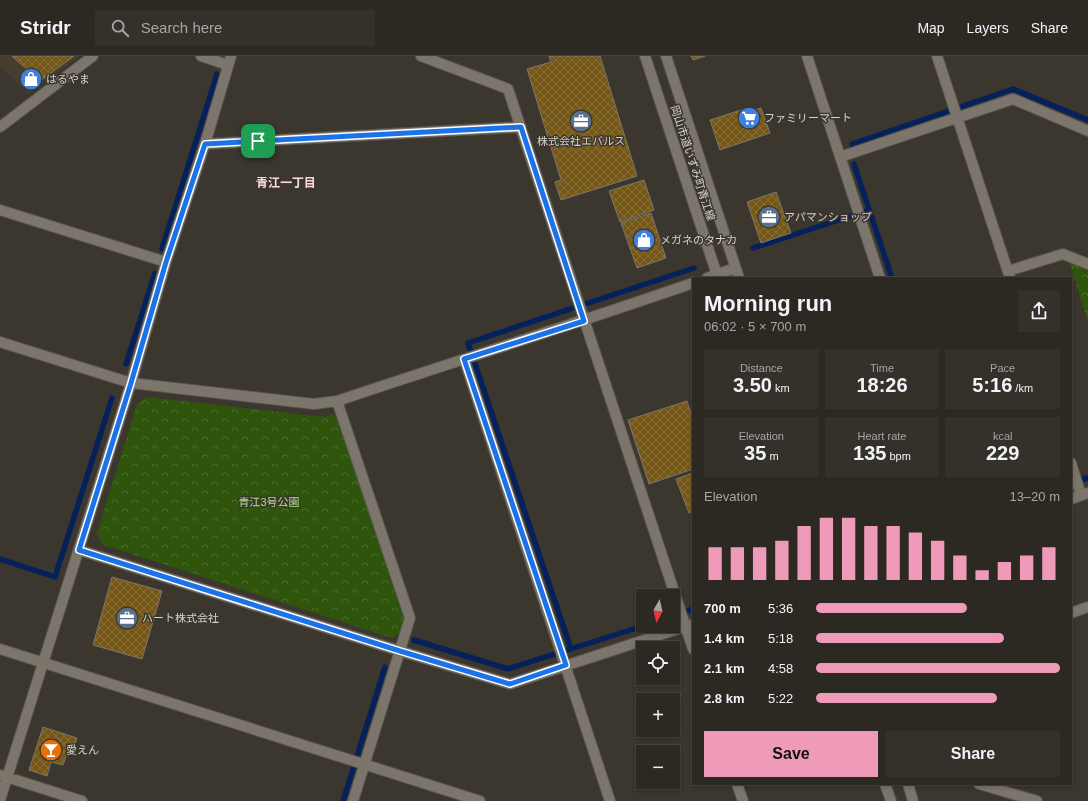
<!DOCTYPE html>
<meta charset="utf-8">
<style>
:root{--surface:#2c2822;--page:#34302a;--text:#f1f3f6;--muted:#a6a6a5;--line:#484440;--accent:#ef9ab8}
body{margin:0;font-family:Arial,"Noto Sans JP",sans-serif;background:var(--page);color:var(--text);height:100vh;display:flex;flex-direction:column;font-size:15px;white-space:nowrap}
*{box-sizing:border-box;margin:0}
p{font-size:13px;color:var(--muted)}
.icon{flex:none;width:22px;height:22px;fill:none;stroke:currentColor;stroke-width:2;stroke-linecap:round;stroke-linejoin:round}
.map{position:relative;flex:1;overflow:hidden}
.drawer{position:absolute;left:692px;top:221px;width:380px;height:508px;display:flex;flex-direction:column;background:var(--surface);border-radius:0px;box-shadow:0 2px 6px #0003,0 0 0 1px var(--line)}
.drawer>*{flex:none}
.needle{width:26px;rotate:188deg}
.tools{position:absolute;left:636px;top:533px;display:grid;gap:8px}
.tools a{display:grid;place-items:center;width:44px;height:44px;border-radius:0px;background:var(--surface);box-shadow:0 2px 6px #0003,0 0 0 1px var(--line);font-size:20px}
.pin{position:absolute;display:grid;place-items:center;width:34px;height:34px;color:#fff;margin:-17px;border-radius:8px;box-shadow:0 2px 6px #0006}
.round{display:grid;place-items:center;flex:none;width:42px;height:42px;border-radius:0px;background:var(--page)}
.headline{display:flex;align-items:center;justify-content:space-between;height:68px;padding:0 12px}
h1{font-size:22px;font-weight:700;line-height:30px}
.figures{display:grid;grid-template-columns:repeat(3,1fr);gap:6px;height:68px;padding:4px 12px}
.figures div{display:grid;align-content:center;border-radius:0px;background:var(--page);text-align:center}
.figures b{font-size:20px;font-weight:700}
.figures small{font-size:11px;font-weight:400}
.figures p{font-size:11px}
.chart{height:112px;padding:8px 12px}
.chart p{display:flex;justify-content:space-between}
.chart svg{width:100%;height:72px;margin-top:4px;stroke:var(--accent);stroke-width:6}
.action{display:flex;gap:8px;margin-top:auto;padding:8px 12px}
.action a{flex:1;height:46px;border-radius:0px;background:var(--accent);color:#111;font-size:16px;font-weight:700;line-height:46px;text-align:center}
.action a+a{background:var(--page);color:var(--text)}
ul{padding:0 12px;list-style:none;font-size:13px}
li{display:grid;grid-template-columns:64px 48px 1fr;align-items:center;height:30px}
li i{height:10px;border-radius:5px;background:var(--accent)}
header{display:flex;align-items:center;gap:24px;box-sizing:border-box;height:56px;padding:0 20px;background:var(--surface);border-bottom:1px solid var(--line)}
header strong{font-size:19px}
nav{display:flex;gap:22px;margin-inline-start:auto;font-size:14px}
.search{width:280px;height:36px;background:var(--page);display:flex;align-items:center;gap:10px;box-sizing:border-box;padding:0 14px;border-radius:0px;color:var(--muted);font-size:15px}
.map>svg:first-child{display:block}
.built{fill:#463e2f}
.park{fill:url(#park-crowns)}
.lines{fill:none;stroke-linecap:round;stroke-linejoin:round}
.stream{stroke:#05215b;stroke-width:5.5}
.building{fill:url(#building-cross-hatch);stroke:#7c766d}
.minor-casing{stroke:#58544d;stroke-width:12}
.minor{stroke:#7b756c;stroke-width:10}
.route-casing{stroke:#fff;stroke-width:8}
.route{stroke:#1a73e8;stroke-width:5}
.labels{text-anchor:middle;stroke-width:3;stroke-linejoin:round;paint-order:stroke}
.poi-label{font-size:11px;fill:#d6d3ce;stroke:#3b362e;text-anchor:start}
.street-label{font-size:11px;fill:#d6d3ce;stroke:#3b362e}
.park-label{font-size:11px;fill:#a9e282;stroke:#3b362e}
.neighbourhood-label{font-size:12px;font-weight:bold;fill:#fad8e3;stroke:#3b362e}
</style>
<header>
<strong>Stridr</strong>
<div class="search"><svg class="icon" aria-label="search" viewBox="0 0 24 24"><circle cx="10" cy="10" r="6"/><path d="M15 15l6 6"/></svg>Search here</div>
<nav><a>Map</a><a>Layers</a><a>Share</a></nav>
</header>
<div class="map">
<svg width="1088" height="745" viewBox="0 0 1088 745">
<defs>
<pattern id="park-crowns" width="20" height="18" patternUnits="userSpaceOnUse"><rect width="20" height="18" fill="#2f540b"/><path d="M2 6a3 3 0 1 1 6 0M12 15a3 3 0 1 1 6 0" fill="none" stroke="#4c6c2d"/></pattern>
<pattern id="building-cross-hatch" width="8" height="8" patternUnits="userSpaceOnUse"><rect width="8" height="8" fill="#755717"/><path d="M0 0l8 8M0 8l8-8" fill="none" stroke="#886e38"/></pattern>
</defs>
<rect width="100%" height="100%" fill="#3b362e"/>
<path class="built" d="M 0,0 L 80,0 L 29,37 L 0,10 Z"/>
<path class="park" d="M 1069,206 L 1088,214 L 1088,266 Z
M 147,341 L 324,361 L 332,358 L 338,363 L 404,562 L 401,576 L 392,582 L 101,488 L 97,477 L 137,348 Z"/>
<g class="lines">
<path class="stream" d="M 852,88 L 1013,33 L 1088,64
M 854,108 L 892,222
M 753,192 L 869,154
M 162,193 L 217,18
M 126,308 L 155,217
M 1071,427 L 1088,422
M 0,503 L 55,521 L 112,342
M 673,560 L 693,553
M 414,585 L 414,584 L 508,613 L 643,570
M 571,593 L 468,287 L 694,212
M 343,745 L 385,611"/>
</g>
<path class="building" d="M 12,0 L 74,0 L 40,25 Z
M 549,0 L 600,0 L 637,120 L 561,144 L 555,126 L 561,124 L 527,13 L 551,6 Z
M 691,0 L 705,0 L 693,4 Z
M 747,52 L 749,56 L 761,52 L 770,77 L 720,94 L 710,64 Z
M 644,124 L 654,154 L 620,166 L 609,135 Z
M 776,136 L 791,177 L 761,187 L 747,146 Z
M 651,157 L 666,202 L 637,212 L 621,167 Z
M 687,345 L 693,364 L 693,413 L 649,428 L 628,364 Z
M 693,417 L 693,455 L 689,457 L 676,423 Z
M 112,521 L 162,535 L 142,603 L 93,589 Z
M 43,671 L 77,682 L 72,697 L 68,695 L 63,709 L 51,706 L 47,720 L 29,714 Z"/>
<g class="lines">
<g class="minor-casing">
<path id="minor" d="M 201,0 L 228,9
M 421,0 L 508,33 L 693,593
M 645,0 L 718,222
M 666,0 L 739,222
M 807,0 L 880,222
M 937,0 L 1010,222
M 0,71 L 93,0
M 205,88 L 521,71
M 840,101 L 1013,43 L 1088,75
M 0,154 L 166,206
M 1008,215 L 1063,198 L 1088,208
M 707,222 L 735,212
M 0,286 L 131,327 L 314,348 L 337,345 C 456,305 575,268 693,227
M 464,303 L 610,745
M 337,345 L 410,562 L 353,745
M 1071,407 L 1081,439
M 1071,443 L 1088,437
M 79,494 L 400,595 L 510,628 L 693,568
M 1071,557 L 1088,551
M 0,593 L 480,745
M 0,719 L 82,745
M 737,728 L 743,745
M 885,728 L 891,745
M 908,728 L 913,745
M 979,728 L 1037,745
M 0,744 L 131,327 L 166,206 L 205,88 L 231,0"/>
</g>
<use href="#minor" class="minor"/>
</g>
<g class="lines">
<g class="route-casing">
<path id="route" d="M 521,71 L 584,265 L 464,303 L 566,609 L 510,628 L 400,595 L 79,494 L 131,327 L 166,206 L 205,88 Z"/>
</g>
<use href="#route" class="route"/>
</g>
<defs>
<g id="shop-disc" transform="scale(1.15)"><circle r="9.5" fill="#3f7fe0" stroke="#3b362e"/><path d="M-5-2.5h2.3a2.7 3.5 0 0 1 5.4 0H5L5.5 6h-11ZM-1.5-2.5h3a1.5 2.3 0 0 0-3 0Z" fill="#fff"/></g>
<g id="supermarket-disc" transform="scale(1.15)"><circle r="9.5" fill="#3f7fe0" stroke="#3b362e"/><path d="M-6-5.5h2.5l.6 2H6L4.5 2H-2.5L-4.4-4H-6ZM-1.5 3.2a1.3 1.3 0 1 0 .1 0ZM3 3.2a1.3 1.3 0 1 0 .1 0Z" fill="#fff"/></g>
<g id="office-disc" transform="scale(1.15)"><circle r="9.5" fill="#5c6f8a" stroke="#3b362e"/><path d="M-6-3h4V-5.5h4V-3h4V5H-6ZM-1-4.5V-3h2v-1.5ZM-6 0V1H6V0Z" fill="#fff"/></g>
<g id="bar-disc" transform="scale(1.15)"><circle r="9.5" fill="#e8710a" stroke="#3b362e"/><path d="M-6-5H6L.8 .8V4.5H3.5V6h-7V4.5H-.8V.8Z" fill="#fff"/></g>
</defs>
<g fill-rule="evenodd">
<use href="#shop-disc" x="31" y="23"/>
<use href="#supermarket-disc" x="749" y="62"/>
<use href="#office-disc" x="581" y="65"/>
<use href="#office-disc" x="769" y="161"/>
<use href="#shop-disc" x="644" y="184"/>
<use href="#office-disc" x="127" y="562"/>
<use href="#bar-disc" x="51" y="694"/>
</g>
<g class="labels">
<g class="poi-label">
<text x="46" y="27">はるやま</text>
<text x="764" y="66">ファミリーマート</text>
<text x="581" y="89" text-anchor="middle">株式会社エバルス</text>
<text x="784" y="165">アパマンショップ</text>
<text x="660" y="188">メガネのタナカ</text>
<text x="142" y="566">ハート株式会社</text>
<text x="66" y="698">愛えん</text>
</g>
<g class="street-label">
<text transform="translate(693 107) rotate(72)" y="4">岡山市道いずみ町青江線</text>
</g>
<g class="park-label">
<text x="269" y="450">青江3号公園</text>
</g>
<g class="neighbourhood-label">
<text x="286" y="131">青江一丁目</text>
</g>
</g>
</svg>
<div class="tools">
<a><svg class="needle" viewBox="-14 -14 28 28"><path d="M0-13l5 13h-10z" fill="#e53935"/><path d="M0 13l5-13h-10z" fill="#a6a6a5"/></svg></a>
<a><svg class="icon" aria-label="locate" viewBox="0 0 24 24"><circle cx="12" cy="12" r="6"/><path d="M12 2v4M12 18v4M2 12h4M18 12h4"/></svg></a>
<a>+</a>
<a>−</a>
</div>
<div class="pin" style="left:258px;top:85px;background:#1e9e55"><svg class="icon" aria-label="arrive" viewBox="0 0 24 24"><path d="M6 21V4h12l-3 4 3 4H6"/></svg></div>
<section class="drawer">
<div class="headline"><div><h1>Morning run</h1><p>06:02 · 5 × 700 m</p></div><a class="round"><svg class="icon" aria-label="share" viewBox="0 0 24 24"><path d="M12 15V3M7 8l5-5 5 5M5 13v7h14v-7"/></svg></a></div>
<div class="figures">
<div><p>Distance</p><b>3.50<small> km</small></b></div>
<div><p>Time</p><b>18:26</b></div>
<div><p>Pace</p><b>5:16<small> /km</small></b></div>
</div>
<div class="figures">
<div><p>Elevation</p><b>35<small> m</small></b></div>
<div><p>Heart rate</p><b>135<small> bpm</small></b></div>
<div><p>kcal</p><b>229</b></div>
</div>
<div class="chart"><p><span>Elevation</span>13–20 m</p>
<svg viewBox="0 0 160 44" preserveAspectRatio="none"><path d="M5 44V24M15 44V24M25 44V24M35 44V20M45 44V11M55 44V6M65 44V6M75 44V11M85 44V11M95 44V15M105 44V20M115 44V29M125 44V38M135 44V33M145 44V29M155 44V24"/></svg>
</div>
<ul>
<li><b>700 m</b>5:36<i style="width:62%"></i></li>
<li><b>1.4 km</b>5:18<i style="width:77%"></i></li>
<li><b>2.1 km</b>4:58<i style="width:100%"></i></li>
<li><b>2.8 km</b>5:22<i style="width:74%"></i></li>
</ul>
<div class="action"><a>Save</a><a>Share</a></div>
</section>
</div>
